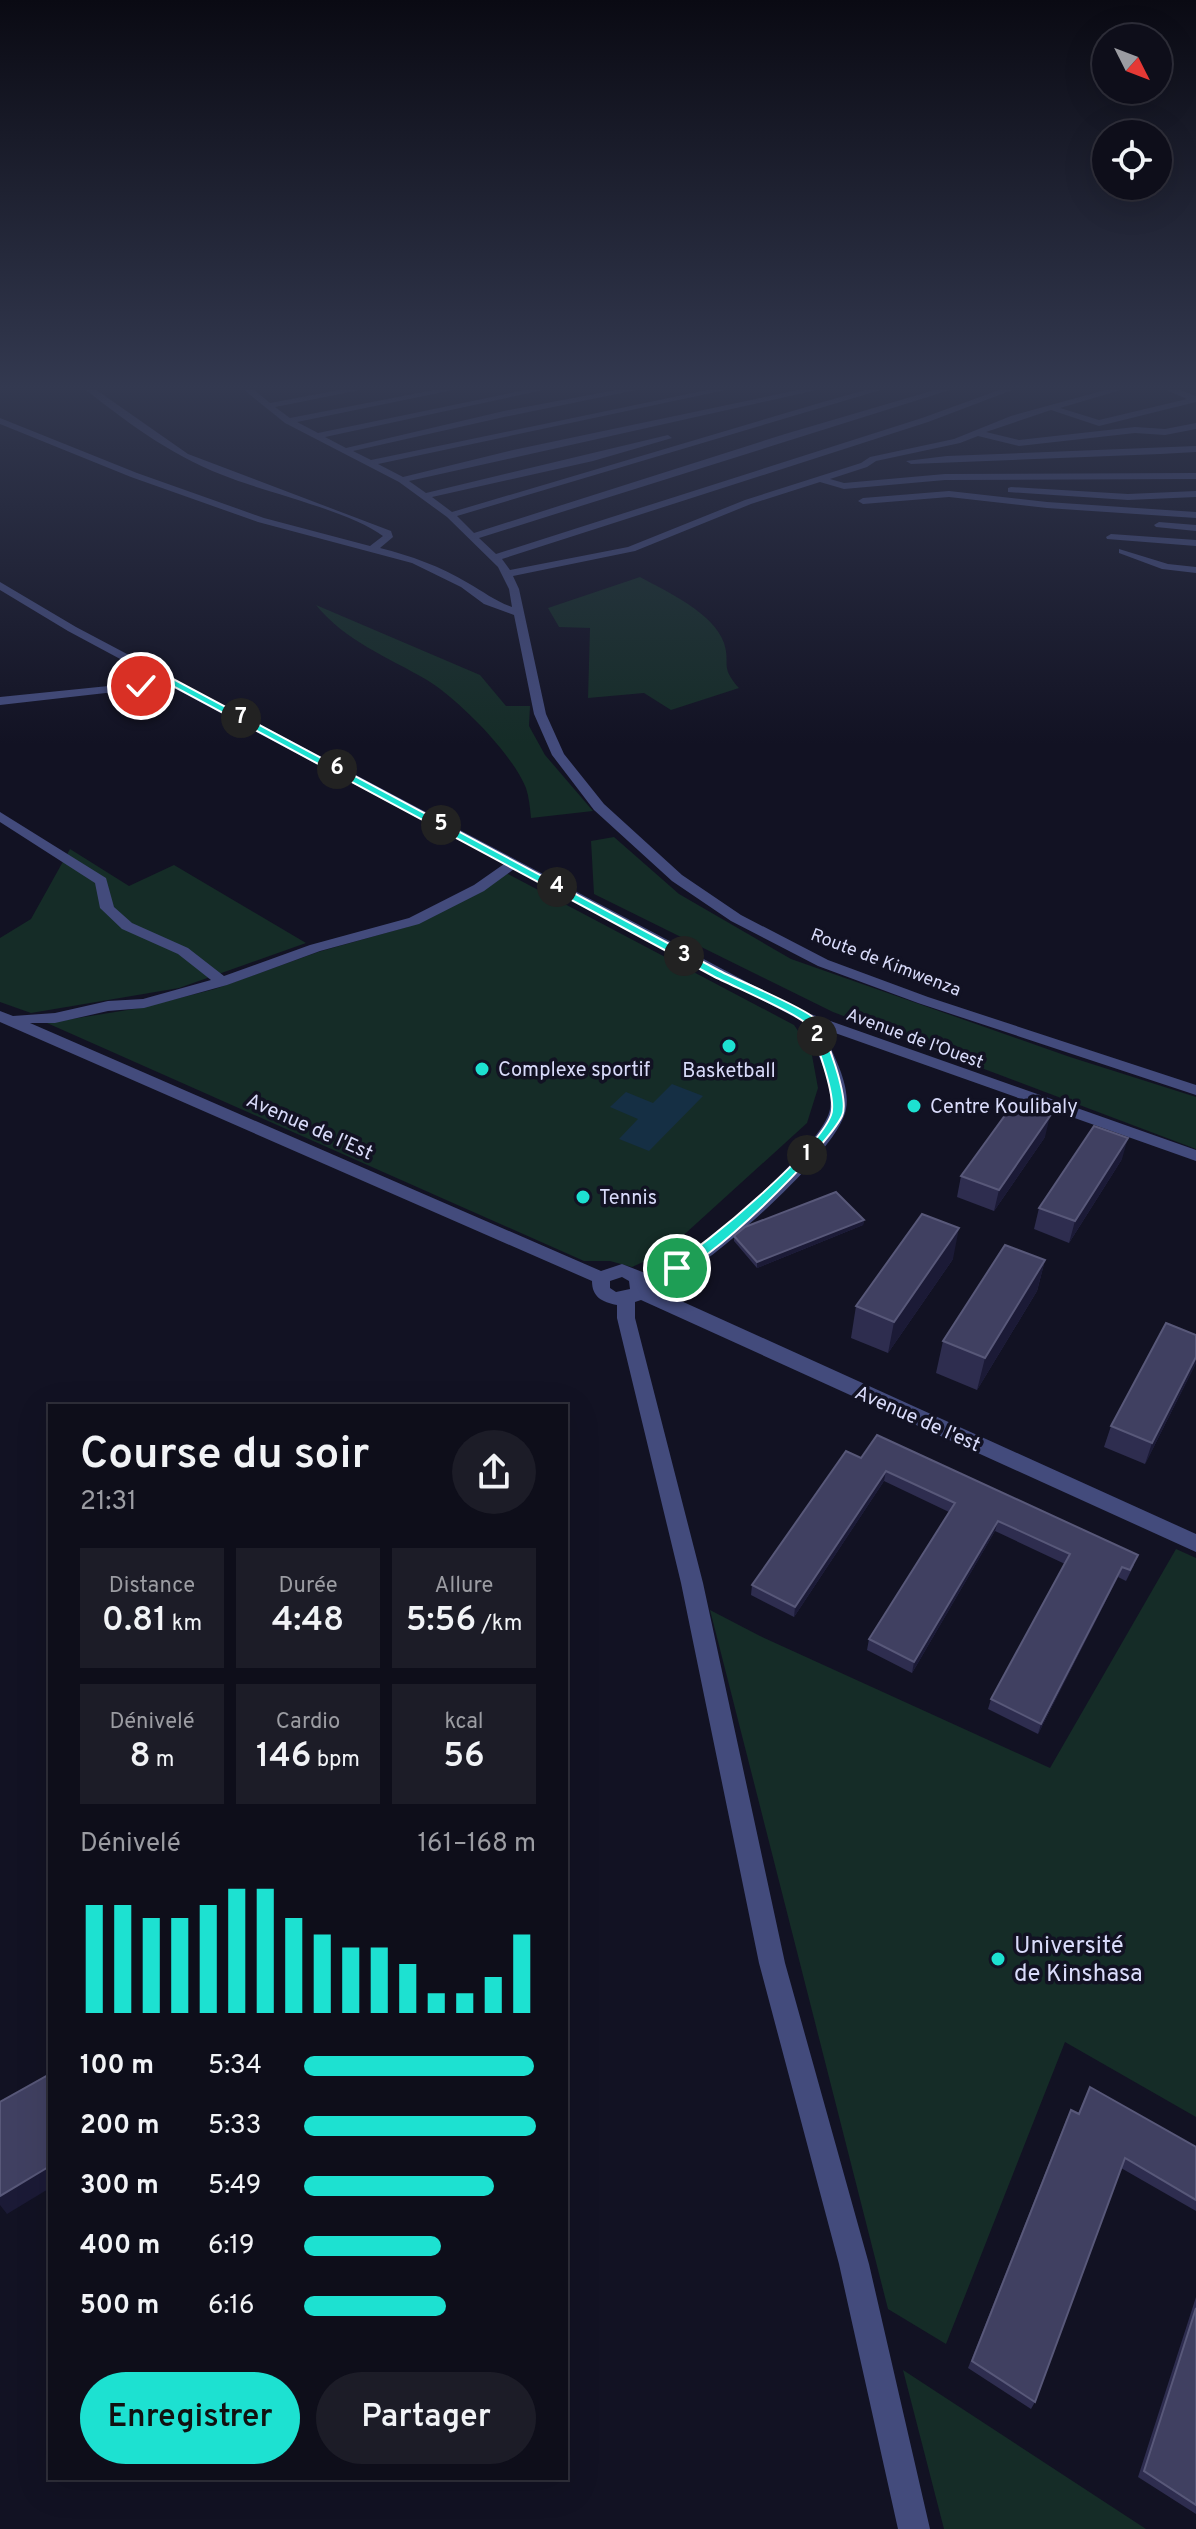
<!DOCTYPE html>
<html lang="fr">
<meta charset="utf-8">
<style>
:root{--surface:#0e0e1a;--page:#1c1c27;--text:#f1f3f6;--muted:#9b9ca2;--line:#2e2e39;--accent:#1de1d1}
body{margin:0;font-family:Overpass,sans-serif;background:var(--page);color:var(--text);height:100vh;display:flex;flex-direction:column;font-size:30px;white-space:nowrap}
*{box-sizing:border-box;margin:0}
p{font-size:26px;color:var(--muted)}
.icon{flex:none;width:44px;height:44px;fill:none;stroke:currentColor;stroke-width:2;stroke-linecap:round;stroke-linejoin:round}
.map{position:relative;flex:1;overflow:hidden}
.drawer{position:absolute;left:48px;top:1404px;width:520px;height:1076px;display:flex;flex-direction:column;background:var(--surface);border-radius:0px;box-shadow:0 8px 32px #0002,0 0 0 2px var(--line)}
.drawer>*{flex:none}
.needle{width:52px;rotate:132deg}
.tools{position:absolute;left:1092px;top:24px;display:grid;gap:16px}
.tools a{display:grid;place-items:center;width:80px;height:80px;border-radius:50%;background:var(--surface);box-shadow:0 8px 32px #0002,0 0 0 2px var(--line);font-size:40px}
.pin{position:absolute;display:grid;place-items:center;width:68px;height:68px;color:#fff;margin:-34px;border:4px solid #fff;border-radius:50%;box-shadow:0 2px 8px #0007}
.km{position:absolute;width:40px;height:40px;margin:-20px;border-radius:50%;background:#222;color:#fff;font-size:22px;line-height:40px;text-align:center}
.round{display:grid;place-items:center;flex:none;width:84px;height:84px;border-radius:42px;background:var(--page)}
.head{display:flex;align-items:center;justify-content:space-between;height:136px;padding:0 32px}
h1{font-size:44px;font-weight:600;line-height:60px}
.metrics{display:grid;grid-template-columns:repeat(3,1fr);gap:12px;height:136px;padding:8px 32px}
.metrics div{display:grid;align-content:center;border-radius:0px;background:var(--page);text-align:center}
.metrics b{font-size:34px;font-weight:600}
.metrics small{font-size:22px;font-weight:400}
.metrics p{font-size:22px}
.chart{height:224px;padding:16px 32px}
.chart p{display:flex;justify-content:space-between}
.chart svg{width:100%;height:144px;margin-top:8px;stroke:var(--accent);stroke-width:6}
.cta{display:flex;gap:16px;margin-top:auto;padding:16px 32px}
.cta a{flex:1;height:92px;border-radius:48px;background:var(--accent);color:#111;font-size:32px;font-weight:600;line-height:92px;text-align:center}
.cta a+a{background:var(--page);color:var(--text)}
ul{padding:0 32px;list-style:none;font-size:26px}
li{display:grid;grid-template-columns:128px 96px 1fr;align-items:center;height:60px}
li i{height:20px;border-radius:10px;background:var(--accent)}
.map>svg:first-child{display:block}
.green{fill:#152c27}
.water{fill:#152f44}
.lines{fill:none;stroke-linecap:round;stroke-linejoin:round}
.minor{fill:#434b7c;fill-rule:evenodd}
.wall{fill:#2e2d4f}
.shaded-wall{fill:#1b1a36}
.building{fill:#404061;stroke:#585879;stroke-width:2}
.route{fill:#1de1d1;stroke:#fff;stroke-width:2}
.poi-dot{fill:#1de1d1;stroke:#121223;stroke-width:3}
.labels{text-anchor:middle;stroke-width:7;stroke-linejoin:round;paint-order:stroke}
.far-street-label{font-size:18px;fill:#d9dbfa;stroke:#121223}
.poi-label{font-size:20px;fill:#d9dbfa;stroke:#121223;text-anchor:start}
.street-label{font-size:20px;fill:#d9dbfa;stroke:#121223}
.near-poi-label{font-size:24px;fill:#d9dbfa;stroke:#121223;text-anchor:start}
</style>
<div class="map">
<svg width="1196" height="2529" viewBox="0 0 1196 2529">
<rect width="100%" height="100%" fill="#121223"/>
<path class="green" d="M 640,577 C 666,591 714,613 724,643 C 731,665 719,665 739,688 L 671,710 L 644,693 L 588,698 L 590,628 L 559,627 L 548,608 Z
M 316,605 L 480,675 L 506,706 L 530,706 L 529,726 L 545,755 L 593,811 L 531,818 C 530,808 529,797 526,788 C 512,753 458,699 427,680 C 388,657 345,641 316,605 Z
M 614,837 L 679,894 L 791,959 L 1070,1057 L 1196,1097 L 1196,1149 L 833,1012 L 594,894 L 591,841 Z
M 70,849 L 129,886 L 174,865 L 306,943 L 179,988 L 31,1013 L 0,1002 L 0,938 L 31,919 Z
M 506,873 L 794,1025 L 811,1050 L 818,1088 L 807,1123 L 665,1252 L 632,1267 L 610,1261 L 584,1261 L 47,1023 L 140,1008 L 215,989 L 318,952 L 407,927 Z
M 1176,1549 L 1196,1558 L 1196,2117 L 1065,2042 L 946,2344 L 888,2309 L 710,1610 L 760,1636 L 1050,1768 Z
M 903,2370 L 1146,2529 L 944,2529 Z"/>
<path class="water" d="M 672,1084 L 703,1096 L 649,1151 L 619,1139 L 638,1119 L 610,1107 L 626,1092 L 653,1103 Z"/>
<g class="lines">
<path class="minor" d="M 85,389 L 95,389 L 188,454 L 391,531 L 393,537 L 380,548 C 411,556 440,566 468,583 C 484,592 495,601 512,607 L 509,589 L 498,567 L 447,517 L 399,482 L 285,423 L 243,389 L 253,389 L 270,403 L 345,389 L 365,389 L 275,407 L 290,418 L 439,389 L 458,389 L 297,422 L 318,433 L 530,389 L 548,389 L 325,437 L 346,448 L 504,411 L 621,389 L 641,389 L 504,417 L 353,451 L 371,460 L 712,389 L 730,389 L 378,464 L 403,477 L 513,450 L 803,389 L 821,389 L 409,481 L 426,493 L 668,435 L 672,438 L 593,461 L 432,497 L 452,512 L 823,402 L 869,389 L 884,389 L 457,516 L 474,533 L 785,434 L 938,389 L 953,389 L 479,538 L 496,554 L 922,418 L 1002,389 L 1015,389 L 928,422 L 502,559 L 510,570 L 628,547 L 745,500 L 861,463 L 870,457 L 954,439 L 1011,416 L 1109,389 L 1124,389 L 1060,408 L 1099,420 L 1187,399 L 1164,389 L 1177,389 L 1196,396 L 1196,402 L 1099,426 L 1051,410 L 986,432 L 1019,440 L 1135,427 L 1165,429 L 1196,423 L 1196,429 L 1165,435 L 1135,433 L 1019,446 L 978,436 L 960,443 L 876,461 L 867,467 L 830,479 L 844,483 L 945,474 L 1196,473 L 1196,479 L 945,480 L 844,489 L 820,482 L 751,504 L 635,551 L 513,576 L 519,589 L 546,714 L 564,754 L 604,804 L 682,875 L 741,915 L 828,960 L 928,997 L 1196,1085 L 1196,1095 L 918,1003 L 818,966 L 731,921 L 672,881 L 594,810 L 552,755 L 534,714 L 514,615 L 484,604 L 461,587 L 412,563 L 258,522 L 131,477 L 0,424 L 0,418 L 137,473 L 264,518 L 370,546 L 383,536 C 351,512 273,494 233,479 C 177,459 131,426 85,389 Z
M 1196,446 L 1196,452 L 1160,454 L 911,464 L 906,461 L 947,456 Z
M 1011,487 L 1128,494 L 1196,491 L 1196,497 L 1128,500 L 1008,492 L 1008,488 Z
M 949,491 L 1047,502 L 1196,512 L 1196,518 L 1047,508 L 949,497 L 863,504 L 858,501 L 863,498 Z
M 1159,522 L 1196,525 L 1196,531 L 1156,527 L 1154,525 Z
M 1111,534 L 1196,540 L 1196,546 L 1107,539 L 1106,537 Z
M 1119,549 L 1168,564 L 1196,567 L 1196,573 L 1162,569 L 1119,553 Z
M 0,582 L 76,627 L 802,1011 L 1196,1150 L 1196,1161 L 821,1028 C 831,1050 851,1084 846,1109 C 840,1147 737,1238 704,1261 C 687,1272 667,1278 648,1286 L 1196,1534 L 1196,1552 L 641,1300 L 635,1302 L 635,1318 L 703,1583 L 785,1963 L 869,2264 L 930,2529 L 898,2529 L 839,2264 L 759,1963 L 681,1583 L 617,1318 L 617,1305 C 602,1302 592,1297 592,1281 L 0,1022 L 0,1011 L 13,1016 L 55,1013 L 108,1001 L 143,999 L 211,980 L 178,954 L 122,929 L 100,908 L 95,883 L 0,822 L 0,812 L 106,878 L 114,907 L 132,923 L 188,948 L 224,976 L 310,945 L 409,918 L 474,885 L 504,864 L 159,680 L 141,689 L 0,705 L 0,697 L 138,683 L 150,675 L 68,631 L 0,590 ZM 514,869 L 802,1021 C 814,1045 834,1081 830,1109 C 825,1142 720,1233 690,1253 C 676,1262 660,1267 645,1273 L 622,1264 L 601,1271 L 30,1023 L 55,1023 L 108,1011 L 144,1008 L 227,985 L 320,951 L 419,924 L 484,891 ZM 622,1277 L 629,1281 L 630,1289 L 616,1292 L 610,1288 L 610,1281 Z"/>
</g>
<path class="wall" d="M 1045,1137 L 994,1211 L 957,1197 L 961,1176 Z
M 1122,1159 L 1069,1243 L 1034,1229 L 1039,1208 Z
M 864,1220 L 863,1225 L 757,1268 L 734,1241 L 734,1236 Z
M 953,1259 L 888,1353 L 851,1338 L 856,1306 Z
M 1045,1260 L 1037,1291 L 977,1390 L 936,1373 L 943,1341 Z
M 1196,1335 L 1196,1363 L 1145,1464 L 1104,1447 L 1111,1426 Z
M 861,1458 L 1134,1565 L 1126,1581 L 1118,1577 L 1038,1734 L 988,1709 L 991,1699 L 1065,1564 L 995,1531 L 912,1673 L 867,1650 L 869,1639 L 949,1512 L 884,1481 L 794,1617 L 751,1595 L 752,1585 Z
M 1090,2087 L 1196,2147 L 1196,2211 L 1121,2168 L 1035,2402 L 1031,2409 L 968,2368 L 1067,2118 L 1071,2110 L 1078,2114 Z
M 1196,2297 L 1196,2514 L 1138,2477 Z"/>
<path class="shaded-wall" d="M 1050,1116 L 1045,1137 L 994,1211 L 999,1190 Z
M 1128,1138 L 1122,1159 L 1069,1243 L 1075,1221 Z
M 864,1220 L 863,1225 L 757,1268 L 757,1262 Z
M 959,1228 L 953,1259 L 888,1353 L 894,1322 Z
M 1045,1260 L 1037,1291 L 977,1390 L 985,1358 Z
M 1196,1357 L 1196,1363 L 1145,1464 L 1152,1443 Z
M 886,1471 L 884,1481 L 794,1617 L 795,1607 Z
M 998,1521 L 995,1531 L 912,1673 L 914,1662 Z
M 1122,1567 L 1118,1577 L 1038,1734 L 1041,1724 Z
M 50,2166 L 50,2188 L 7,2214 L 0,2205 L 0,2196 Z"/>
<path class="building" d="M 1014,1103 L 1050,1116 L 999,1190 L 961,1176 Z
M 1094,1126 L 1128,1138 L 1075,1221 L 1039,1208 Z
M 836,1192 L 864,1220 L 757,1262 L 734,1236 L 745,1227 Z
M 922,1214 L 959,1228 L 894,1322 L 856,1306 Z
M 1005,1245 L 1045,1260 L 985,1358 L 943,1341 Z
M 1166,1323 L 1196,1335 L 1196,1357 L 1152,1443 L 1111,1426 Z
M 877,1435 L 1138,1555 L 1130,1570 L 1122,1567 L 1041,1724 L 991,1699 L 1070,1554 L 998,1521 L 914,1662 L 869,1639 L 955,1503 L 886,1471 L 795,1607 L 752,1585 L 846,1451 L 861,1458 Z
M 50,2074 L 50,2166 L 0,2196 L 0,2102 Z
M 1090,2087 L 1196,2147 L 1196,2200 L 1125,2158 L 1035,2402 L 972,2361 L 1071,2110 L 1079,2114 Z
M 1196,2308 L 1196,2505 L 1144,2471 Z"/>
<linearGradient id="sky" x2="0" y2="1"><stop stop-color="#0a0a13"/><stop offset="0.52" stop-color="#333950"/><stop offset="1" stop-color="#333950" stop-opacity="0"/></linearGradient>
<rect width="1196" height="744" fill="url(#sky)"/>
<path class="route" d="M 156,673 L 162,673 L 720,971 C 737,980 805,1008 814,1018 C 826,1032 850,1100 842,1116 C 828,1146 701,1275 673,1271 L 673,1264 C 707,1245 818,1150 831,1115 C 837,1099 816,1036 805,1023 C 798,1014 728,984 713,976 L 160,679 L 138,688 L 138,684 Z"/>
<g class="poi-dot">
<circle cx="729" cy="1046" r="8"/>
<circle cx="482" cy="1069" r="8"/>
<circle cx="914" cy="1106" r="8"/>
<circle cx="583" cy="1197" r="8"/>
<circle cx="998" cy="1959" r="8"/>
</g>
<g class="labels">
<g class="far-street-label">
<text transform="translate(886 962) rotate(21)" y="6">Route de Kimwenza</text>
<text transform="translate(915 1038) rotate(20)" y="6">Avenue de l'Ouest</text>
</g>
<g class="poi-label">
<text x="498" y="1076">Complexe sportif</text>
<text x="729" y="1077" text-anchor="middle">Basketball</text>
<text x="930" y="1113">Centre Koulibaly</text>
<text x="599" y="1204">Tennis</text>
</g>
<g class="street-label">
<text transform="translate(310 1126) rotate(24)" y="7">Avenue de l'Est</text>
<text transform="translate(918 1418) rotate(24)" y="7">Avenue de l'est</text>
</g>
<g class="near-poi-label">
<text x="1014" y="1953">Université<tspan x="1014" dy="28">de Kinshasa</tspan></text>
</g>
</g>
</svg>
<div class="tools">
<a><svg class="needle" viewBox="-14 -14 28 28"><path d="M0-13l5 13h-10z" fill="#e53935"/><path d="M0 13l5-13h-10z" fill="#9b9ca2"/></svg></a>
<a><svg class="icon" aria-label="locate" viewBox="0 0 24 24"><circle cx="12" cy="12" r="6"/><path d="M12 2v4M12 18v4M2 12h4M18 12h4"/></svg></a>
</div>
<div class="pin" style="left:677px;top:1268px;background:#1e9e55"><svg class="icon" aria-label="arrive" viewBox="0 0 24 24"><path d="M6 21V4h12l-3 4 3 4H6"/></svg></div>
<div class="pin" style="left:141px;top:686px;background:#d93025"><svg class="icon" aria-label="check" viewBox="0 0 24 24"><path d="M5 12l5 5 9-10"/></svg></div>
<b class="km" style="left:807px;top:1155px">1</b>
<b class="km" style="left:817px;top:1036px">2</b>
<b class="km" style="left:684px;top:956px">3</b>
<b class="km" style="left:557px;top:887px">4</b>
<b class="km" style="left:441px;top:825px">5</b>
<b class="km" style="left:337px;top:769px">6</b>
<b class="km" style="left:241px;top:718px">7</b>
<section class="drawer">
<div class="head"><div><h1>Course du soir</h1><p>21:31</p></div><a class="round"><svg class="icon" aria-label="share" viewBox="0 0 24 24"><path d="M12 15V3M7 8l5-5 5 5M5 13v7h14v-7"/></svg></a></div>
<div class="metrics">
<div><p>Distance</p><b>0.81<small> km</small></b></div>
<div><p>Durée</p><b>4:48</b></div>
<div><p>Allure</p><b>5:56<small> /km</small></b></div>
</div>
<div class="metrics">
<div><p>Dénivelé</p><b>8<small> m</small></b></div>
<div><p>Cardio</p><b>146<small> bpm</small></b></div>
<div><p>kcal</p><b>56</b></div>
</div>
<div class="chart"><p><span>Dénivelé</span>161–168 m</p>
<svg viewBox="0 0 160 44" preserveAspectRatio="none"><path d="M5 44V11M15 44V11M25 44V15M35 44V15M45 44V11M55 44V6M65 44V6M75 44V15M85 44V20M95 44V24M105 44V24M115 44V29M125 44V38M135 44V38M145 44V33M155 44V20"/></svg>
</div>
<ul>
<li><b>100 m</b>5:34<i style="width:99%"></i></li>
<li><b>200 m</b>5:33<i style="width:100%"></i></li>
<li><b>300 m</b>5:49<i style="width:82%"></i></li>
<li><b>400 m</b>6:19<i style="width:59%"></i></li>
<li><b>500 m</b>6:16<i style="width:61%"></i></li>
</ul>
<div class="cta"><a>Enregistrer</a><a>Partager</a></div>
</section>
</div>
